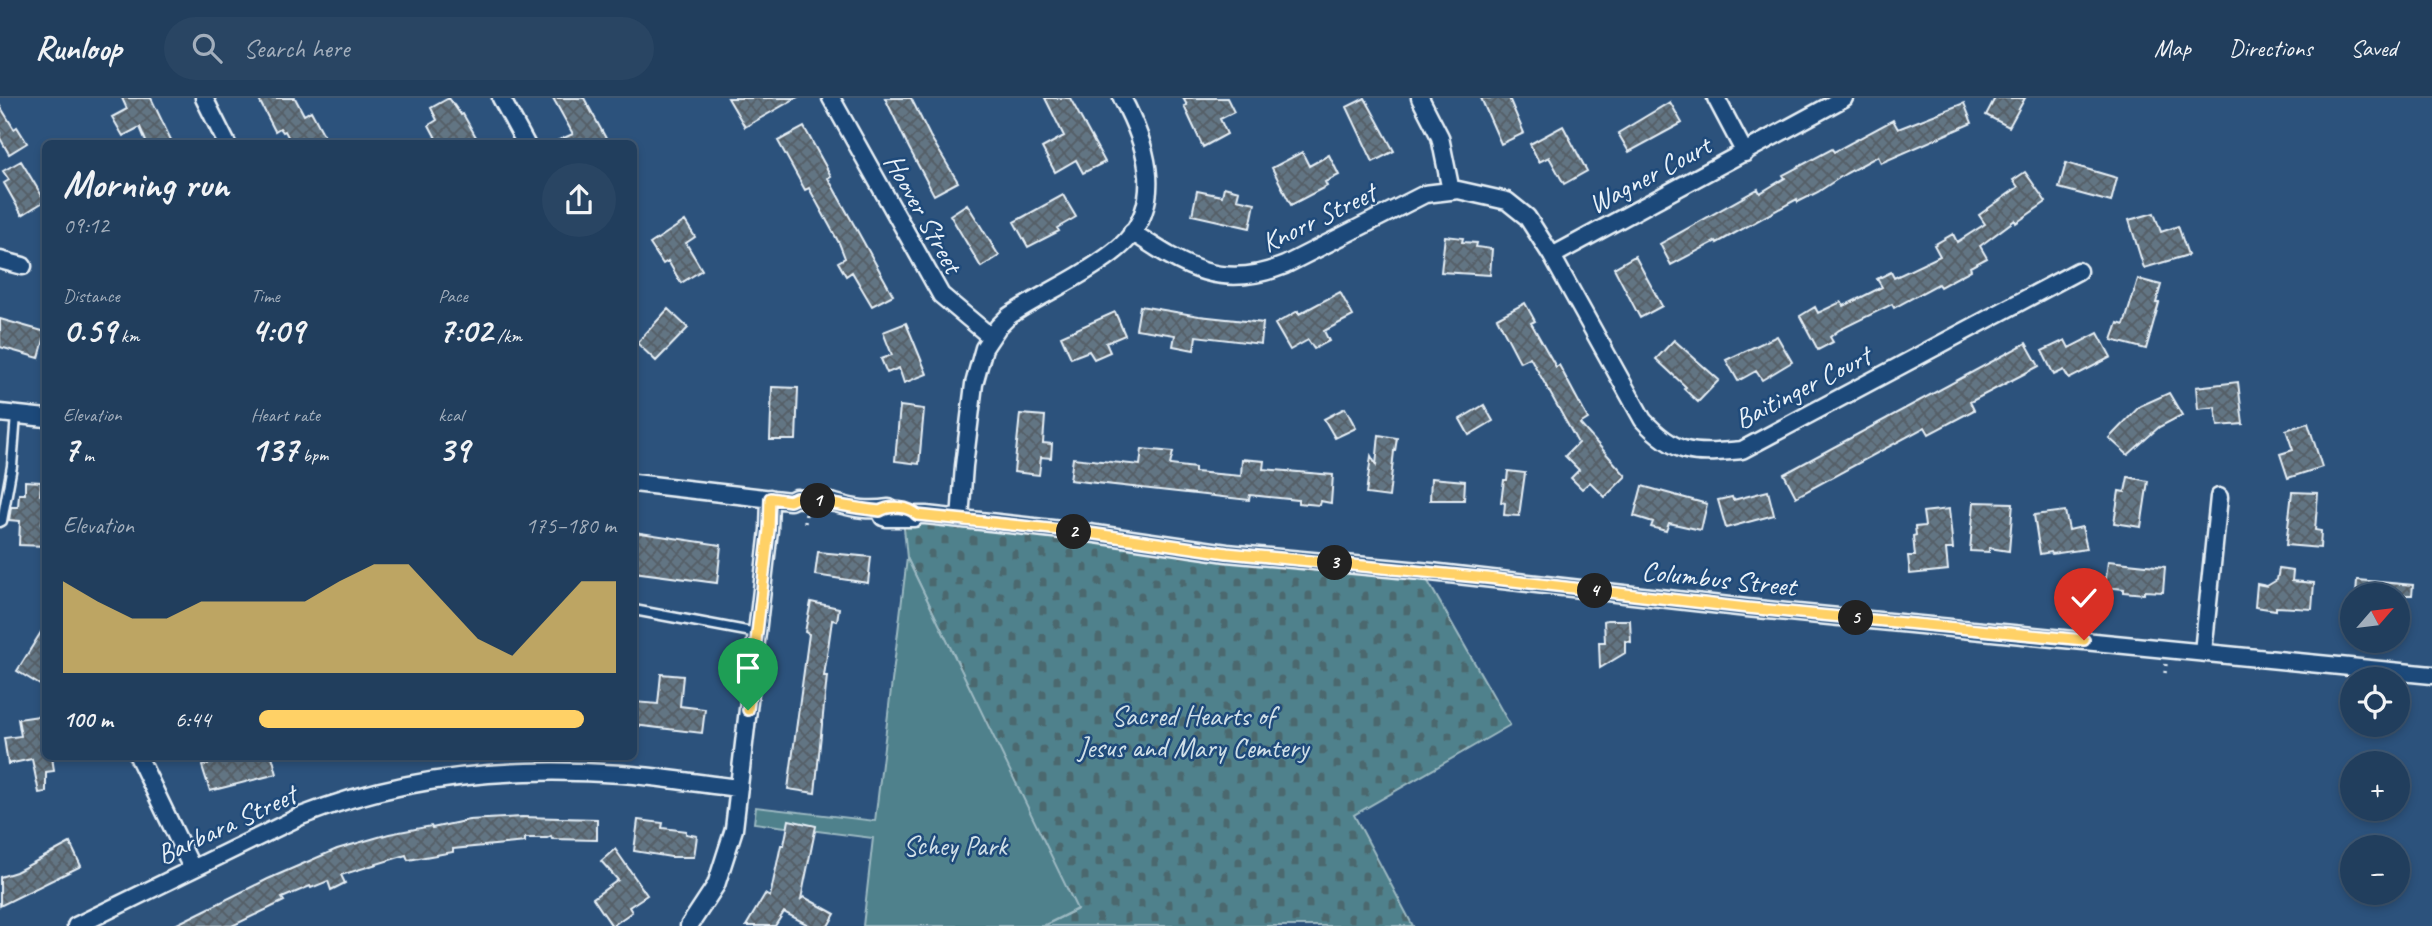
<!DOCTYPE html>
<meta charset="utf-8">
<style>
:root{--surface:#213e5d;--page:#294563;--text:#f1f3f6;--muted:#a2aebc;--line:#3e5772;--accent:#ffd166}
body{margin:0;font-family:Caveat,sans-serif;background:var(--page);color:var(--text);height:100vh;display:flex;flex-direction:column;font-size:26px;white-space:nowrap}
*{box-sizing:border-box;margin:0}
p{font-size:23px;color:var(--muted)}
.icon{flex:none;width:38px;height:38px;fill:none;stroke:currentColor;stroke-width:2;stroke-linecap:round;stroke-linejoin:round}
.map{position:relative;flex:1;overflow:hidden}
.side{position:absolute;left:42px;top:42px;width:595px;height:620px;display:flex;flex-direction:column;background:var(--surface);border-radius:10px;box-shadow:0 4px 10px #0003,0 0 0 2px var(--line)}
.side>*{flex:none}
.needle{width:46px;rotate:62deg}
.buttons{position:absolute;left:2340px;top:485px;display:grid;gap:14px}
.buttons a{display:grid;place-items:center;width:70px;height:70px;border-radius:50%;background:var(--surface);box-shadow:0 4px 10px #0003,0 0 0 2px var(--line);font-size:35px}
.pin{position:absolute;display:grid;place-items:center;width:60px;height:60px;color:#fff;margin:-72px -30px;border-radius:50% 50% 50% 0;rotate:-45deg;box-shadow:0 0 7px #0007}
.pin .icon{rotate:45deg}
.km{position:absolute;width:35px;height:35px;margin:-18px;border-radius:50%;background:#222;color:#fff;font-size:19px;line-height:35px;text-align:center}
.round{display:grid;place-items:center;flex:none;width:74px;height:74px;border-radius:37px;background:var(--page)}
.overview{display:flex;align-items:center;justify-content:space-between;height:119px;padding:0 21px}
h1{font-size:38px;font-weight:700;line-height:52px}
.figures{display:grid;grid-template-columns:repeat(3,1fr);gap:10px;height:119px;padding:7px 21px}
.figures div{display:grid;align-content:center}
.figures b{font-size:35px;font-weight:700}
.figures small{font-size:19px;font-weight:400}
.figures p{font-size:19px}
.chart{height:196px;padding:14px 21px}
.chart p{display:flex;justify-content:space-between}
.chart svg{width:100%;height:126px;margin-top:7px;fill:var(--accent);opacity:.7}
ul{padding:0 21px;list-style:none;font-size:23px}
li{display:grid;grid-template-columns:112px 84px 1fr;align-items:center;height:52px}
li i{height:18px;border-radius:9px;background:var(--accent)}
header{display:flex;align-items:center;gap:42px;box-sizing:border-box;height:98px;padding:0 35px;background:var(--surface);border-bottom:2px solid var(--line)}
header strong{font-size:33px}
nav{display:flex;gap:38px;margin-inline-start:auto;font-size:24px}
.search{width:490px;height:63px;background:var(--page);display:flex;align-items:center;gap:18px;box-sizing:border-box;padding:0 24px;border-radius:38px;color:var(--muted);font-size:26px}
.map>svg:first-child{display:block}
.cemetery{fill:url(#cemetery-stones);stroke:#9cb9c2;stroke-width:2}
.green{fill:#50818c;stroke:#9cb9c2;stroke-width:2}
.building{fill:url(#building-cross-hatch);stroke:#e8f1f8;stroke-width:2}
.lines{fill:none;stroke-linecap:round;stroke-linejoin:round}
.lane-casing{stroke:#e8f1f8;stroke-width:13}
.street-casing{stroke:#e8f1f8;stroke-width:21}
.path{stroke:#e8f1f8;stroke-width:3.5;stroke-dasharray:2 5;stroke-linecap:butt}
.lane{stroke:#1f4a7a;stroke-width:8}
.street{stroke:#1f4a7a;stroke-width:16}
.route-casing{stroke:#fff;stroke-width:14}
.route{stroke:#ffd166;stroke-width:9}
.labels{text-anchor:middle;stroke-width:5;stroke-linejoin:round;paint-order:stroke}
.street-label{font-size:28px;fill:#e8f1f8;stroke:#1f4a7a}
.park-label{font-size:28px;fill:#d1e0e8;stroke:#1f4a7a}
</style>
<header>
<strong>Runloop</strong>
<div class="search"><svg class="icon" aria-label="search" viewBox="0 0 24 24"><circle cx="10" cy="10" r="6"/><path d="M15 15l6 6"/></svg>Search here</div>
<nav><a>Map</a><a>Directions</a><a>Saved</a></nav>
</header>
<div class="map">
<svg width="2432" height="828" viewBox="0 0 2432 828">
<defs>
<pattern id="cemetery-stones" width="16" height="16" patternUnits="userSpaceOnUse" patternTransform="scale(1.75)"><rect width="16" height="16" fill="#50818c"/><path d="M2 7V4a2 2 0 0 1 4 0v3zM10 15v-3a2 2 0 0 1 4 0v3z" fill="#4c676e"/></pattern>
<pattern id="building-cross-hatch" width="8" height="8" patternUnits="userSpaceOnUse" patternTransform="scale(1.75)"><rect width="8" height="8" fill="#627483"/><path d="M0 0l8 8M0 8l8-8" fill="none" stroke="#545e66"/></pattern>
</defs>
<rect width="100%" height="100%" fill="#2c527c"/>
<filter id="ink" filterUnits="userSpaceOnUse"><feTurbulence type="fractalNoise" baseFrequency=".0143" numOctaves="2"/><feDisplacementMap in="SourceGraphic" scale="14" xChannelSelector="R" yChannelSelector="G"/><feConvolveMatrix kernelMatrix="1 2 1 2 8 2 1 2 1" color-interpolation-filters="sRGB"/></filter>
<g filter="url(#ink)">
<path class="cemetery" d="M 903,420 L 1422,473 L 1510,627 L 1354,717 L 1413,828 L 1043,828 L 1076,812 L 907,460 Z"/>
<path class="green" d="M 907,460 L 1077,811 L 1043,828 L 863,828 L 873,740 L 754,725 L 756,709 L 875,723 Z"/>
<path class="building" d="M 122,0 L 151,0 L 173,46 L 147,46 L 140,29 L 123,38 L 112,19 L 127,11 Z
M 258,0 L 295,0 L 304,17 L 311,13 L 325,39 L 311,46 L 292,46 L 285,33 L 283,34 L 280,30 L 275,33 Z
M 449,0 L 461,17 L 463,16 L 480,46 L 439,46 L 429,27 L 437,22 L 431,10 Z
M 553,0 L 584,0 L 609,46 L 550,46 L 573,36 Z
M 728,0 L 796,0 L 745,29 Z
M 885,0 L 911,0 L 930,38 L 958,84 L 934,97 L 909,50 Z
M 1045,0 L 1070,0 L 1105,64 L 1083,75 L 1076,62 L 1055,74 L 1042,50 L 1064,38 Z
M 1183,0 L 1227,0 L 1234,14 L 1220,21 L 1227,36 L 1203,49 L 1184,8 L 1187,7 Z
M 1365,0 L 1394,53 L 1373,64 L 1347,9 Z
M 1481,0 L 1509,0 L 1524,35 L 1501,46 Z
M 1995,0 L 2025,0 L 2009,29 L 1986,17 Z
M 1670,4 L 1682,25 L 1629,54 L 1618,35 Z
M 1964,5 L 1972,25 L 1881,65 L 1878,58 L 1845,76 L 1818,94 L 1798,104 L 1797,101 L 1717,145 L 1716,143 L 1671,167 L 1660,146 L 1758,91 L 1760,95 L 1785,80 L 1783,77 L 1832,51 L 1834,54 L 1893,22 L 1898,31 Z
M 0,8 L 14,31 L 17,29 L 27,45 L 9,56 L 0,40 Z
M 1563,28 L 1587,73 L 1564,86 L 1549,59 L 1539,64 L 1530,46 Z
M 804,29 L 831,78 L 828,80 L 893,197 L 872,208 L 852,174 L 846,178 L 838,164 L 845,160 L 839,145 L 809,90 L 805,92 L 778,43 Z
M 1302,54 L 1309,68 L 1329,57 L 1339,77 L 1325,84 L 1327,88 L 1291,107 L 1272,70 Z
M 21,63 L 45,103 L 22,117 L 4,85 L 9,82 L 3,73 Z
M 2066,65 L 2117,80 L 2111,104 L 2059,90 Z
M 2025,74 L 2046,104 L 2016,125 L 2015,122 L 1980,148 L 1987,160 L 1970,169 L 1971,172 L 1940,189 L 1938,186 L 1894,210 L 1892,206 L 1839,232 L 1830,239 L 1833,244 L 1818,252 L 1800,218 L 1815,209 L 1818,215 L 1841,204 L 1844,208 L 1882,189 L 1877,181 L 1891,174 L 1894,180 L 1940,158 L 1934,147 L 1953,136 L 1957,144 L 1985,126 L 1979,117 L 2018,89 L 2013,82 Z
M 1224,89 L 1239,93 L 1237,101 L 1255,105 L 1250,130 L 1192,117 L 1197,93 L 1222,98 Z
M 1063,97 L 1076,119 L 1057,130 L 1059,133 L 1028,149 L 1014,124 Z
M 967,106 L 999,158 L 981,169 L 950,117 Z
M 2154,115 L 2161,134 L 2178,128 L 2188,157 L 2144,170 L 2129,122 Z
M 685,123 L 695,139 L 686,145 L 702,172 L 681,185 L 668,163 L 663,166 L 650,146 Z
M 1445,138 L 1463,140 L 1462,144 L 1477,145 L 1476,149 L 1492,151 L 1490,177 L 1441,174 Z
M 1635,158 L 1662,208 L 1640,220 L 1614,170 Z
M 2138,181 L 2161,187 L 2156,205 L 2159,205 L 2146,251 L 2112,242 L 2118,225 L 2124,227 Z
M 1340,194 L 1353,218 L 1324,233 L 1329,243 L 1314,251 L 1308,242 L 1290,252 L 1275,226 L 1298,213 L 1299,216 Z
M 1525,205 L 1535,223 L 1531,225 L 1556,269 L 1559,267 L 1588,321 L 1580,326 L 1626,378 L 1605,399 L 1590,384 L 1582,391 L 1571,380 L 1579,372 L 1565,358 L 1578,345 L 1530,259 L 1520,264 L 1497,220 Z
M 1140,208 L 1199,218 L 1263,225 L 1261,246 L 1196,238 L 1194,252 L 1173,248 L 1175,237 L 1136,231 Z
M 668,211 L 688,230 L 656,263 L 637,245 Z
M 1115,214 L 1125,237 L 1106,245 L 1110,254 L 1094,261 L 1089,253 L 1071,260 L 1061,238 Z
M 0,221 L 46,234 L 39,260 L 0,249 Z
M 906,225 L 927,276 L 904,285 L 899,270 L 887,275 L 881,261 L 892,257 L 883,234 Z
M 2098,235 L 2111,259 L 2069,281 L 2064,272 L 2054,277 L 2042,253 L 2065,242 L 2069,250 Z
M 1777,238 L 1792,264 L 1762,282 L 1756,273 L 1738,283 L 1726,262 Z
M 1674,242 L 1719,282 L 1698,304 L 1684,291 L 1686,289 L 1656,261 Z
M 2026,245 L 2039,268 L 1970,304 L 1974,312 L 1929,336 L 1925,329 L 1796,399 L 1784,376 Z
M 2238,284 L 2243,326 L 2218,328 L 2215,309 L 2198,311 L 2196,289 Z
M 772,289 L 798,290 L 796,342 L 770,342 Z
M 2169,295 L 2182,317 L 2159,329 L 2128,357 L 2109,340 L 2140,308 Z
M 1484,307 L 1493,323 L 1469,337 L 1460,321 Z
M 900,308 L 924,311 L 919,366 L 895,363 Z
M 1345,310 L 1356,330 L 1335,340 L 1324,321 Z
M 1020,316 L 1045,318 L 1043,345 L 1052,346 L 1051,360 L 1041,359 L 1039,377 L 1014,374 Z
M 2308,325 L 2322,369 L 2288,380 L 2280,356 L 2293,352 L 2286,332 Z
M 1379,337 L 1397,340 L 1395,353 L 1394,353 L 1389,399 L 1366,396 L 1371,358 L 1376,367 Z
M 1142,351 L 1173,354 L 1170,367 L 1195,370 L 1195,374 L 1241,378 L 1242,361 L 1264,363 L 1263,371 L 1333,377 L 1331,405 L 1320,403 L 1319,407 L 1298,405 L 1298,402 L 1250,397 L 1249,402 L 1070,382 L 1073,360 L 1140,367 Z
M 1508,373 L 1525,375 L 1519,418 L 1504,417 L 1505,405 L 1501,404 L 1504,382 L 1507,382 Z
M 2128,379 L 2148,383 L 2141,429 L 2114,425 L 2119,393 L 2125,394 Z
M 1431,380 L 1465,383 L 1464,402 L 1430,402 Z
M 25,383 L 41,384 L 40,397 L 45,398 L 42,426 L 46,426 L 46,448 L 19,447 L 20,423 L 9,422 L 11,409 L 18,409 L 19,396 L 25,396 Z
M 1642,388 L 1707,406 L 1701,432 L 1669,425 L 1666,433 L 1651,429 L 1653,424 L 1634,418 Z
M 1768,393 L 1774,417 L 1726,430 L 1718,402 L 1732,399 L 1733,402 Z
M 2292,394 L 2318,395 L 2315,432 L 2321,433 L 2320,450 L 2286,447 Z
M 1974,404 L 2013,405 L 2009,453 L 1989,450 L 1989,454 L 1970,453 Z
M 1949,411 L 1953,451 L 1946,451 L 1948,472 L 1910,476 L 1908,458 L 1915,458 L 1913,438 L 1916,437 L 1915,429 L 1925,428 L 1923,414 Z
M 2065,413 L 2069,432 L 2082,429 L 2087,451 L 2052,456 L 2051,454 L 2040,456 L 2034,417 Z
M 634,434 L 721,447 L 717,485 L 634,474 Z
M 818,454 L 871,459 L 868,485 L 815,477 Z
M 2108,463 L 2165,469 L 2163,494 L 2144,493 L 2144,496 L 2124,494 L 2124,491 L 2105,489 Z
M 2279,471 L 2293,473 L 2292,483 L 2314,485 L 2312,511 L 2276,509 L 2276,512 L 2255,509 L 2257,486 L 2267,488 L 2277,482 Z
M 2357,482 L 2413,487 L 2412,497 L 2356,497 Z
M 811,504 L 839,510 L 837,523 L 832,522 L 824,578 L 827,578 L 815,695 L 788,691 L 809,536 L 805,534 Z
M 1607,522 L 1630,522 L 1631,544 L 1625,543 L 1625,555 L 1600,570 L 1599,544 L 1605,544 L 1604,523 Z
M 46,526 L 46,579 L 40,587 L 17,573 Z
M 661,576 L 683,578 L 680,608 L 705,611 L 702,635 L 634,627 L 634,604 L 658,606 Z
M 46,617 L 46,658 L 52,658 L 54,673 L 46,674 L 46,694 L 39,695 L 32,661 L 8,666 L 4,640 L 21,638 L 18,621 Z
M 233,658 L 272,658 L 277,676 L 210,693 L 202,668 Z
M 522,719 L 597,721 L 597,742 L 552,741 L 551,738 L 547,740 L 525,740 L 525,744 L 453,751 L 453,754 L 408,762 L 406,757 L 341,777 L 345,785 L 331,792 L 328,783 L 311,790 L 310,788 L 282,800 L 284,803 L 232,828 L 173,828 L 268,781 L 337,751 L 389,736 L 431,728 L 432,730 L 469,722 Z
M 638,722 L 663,725 L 662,730 L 686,733 L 686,736 L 697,738 L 694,759 L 671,759 L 634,753 Z
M 789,722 L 816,728 L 801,801 L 804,799 L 835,816 L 828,828 L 810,828 L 784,814 L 775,828 L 746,828 L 765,796 L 770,799 L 781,747 L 784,747 Z
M 70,745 L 81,768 L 0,808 L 0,779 L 16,774 Z
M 615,751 L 647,797 L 629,809 L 632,814 L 612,828 L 593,800 L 618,782 L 601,763 Z"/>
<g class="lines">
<g class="lane-casing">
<path id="lane" d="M 0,424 L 2,423 L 12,368 L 16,317
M 634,512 L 757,535"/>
</g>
<g class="street-casing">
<path id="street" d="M 204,0 L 227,46
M 501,0 L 526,46
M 831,0 L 941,197 L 991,239
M 1420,0 L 1440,39 L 1451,93
M 1716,0 L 1745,55
M 1132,134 C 1185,169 1221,193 1285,167 L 1425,96 L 1458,92 L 1507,103 L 1527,119 L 1552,158 L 1643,322 C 1677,359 1695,356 1742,352 L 2078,173
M 1552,158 L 1844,0
M 0,162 L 23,168
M 0,315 L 46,320
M 634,385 L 790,403 L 796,400 C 809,402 823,402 835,405 C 856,411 868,413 889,410
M 880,413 L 883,419 L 887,420 L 914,420 L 917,417 L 926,417 L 1089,435 L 1227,455 L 1431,474 L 1747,510 L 2432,577
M 960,421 L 964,368 L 974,286 L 984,250 L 998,229 L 1009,218 C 1035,200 1063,188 1089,171 C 1102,163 1117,153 1127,142 C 1165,99 1145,43 1122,0
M 2203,554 L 2219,399
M 138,658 L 192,770
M 76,828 L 301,718 C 404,677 512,668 622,676 C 661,679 700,686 739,690
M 689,828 L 716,787 L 734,731 L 769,432 L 770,400"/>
</g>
<path class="path" d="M 805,425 L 806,415
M 2165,575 L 2166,566"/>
<use href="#lane" class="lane"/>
<use href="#street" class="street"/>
</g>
</g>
<g class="lines" filter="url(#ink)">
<g class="route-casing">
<path id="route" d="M 748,612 L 769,432 L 770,400 L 790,403 L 796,400 C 825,404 851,410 880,413 C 890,407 909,408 917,417 L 1089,435 L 1227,455 L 1487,480 L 1747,510 L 2084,542"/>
</g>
<use href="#route" class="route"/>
</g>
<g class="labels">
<g class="street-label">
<text transform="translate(1649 76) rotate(-28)" y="10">Wagner Court</text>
<text transform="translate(924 115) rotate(61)" y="10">Hoover Street</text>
<text transform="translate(1318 119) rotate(-26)" y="10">Knorr Street</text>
<text transform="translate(1802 289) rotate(-27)" y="10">Baitinger Court</text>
<text transform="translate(1719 480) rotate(6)" y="10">Columbus Street</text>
<text transform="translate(226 726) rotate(-25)" y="10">Barbara Street</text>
</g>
<g class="park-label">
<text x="1193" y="627">Sacred Hearts of<tspan x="1193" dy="32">Jesus and Mary Cemtery</tspan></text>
<text x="955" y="757">Schey Park</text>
</g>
</g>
</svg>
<div class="buttons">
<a><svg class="needle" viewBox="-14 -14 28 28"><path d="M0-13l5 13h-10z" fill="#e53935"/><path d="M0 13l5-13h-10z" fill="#a2aebc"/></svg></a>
<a><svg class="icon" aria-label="locate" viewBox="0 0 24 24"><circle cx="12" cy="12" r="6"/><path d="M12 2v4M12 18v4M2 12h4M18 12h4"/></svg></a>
<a>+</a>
<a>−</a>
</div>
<div class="pin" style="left:748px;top:612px;background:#1e9e55"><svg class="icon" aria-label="arrive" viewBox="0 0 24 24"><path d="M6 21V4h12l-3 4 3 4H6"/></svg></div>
<div class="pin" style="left:2084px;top:542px;background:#d93025"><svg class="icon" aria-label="check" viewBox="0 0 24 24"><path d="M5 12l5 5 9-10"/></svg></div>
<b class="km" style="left:818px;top:403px">1</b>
<b class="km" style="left:1074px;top:434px">2</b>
<b class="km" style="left:1335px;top:465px">3</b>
<b class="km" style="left:1595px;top:493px">4</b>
<b class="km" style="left:1856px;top:520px">5</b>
<section class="side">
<div class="overview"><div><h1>Morning run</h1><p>09:12</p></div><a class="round"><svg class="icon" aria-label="share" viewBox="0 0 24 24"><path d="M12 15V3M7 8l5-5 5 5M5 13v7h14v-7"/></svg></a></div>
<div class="figures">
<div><p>Distance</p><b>0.59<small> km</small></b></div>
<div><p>Time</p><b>4:09</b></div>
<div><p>Pace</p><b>7:02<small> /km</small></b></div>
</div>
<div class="figures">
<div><p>Elevation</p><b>7<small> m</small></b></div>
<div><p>Heart rate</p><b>137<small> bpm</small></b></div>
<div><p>kcal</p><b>39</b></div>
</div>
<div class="chart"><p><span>Elevation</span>175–180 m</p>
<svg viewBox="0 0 160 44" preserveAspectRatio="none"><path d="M0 44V12L10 19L20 25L30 25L40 19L50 19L60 19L70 19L80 12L90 6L100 6L110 19L120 32L130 38L140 25L150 12L160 12V44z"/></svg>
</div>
<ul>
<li><b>100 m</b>6:44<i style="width:91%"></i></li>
</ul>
</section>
</div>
